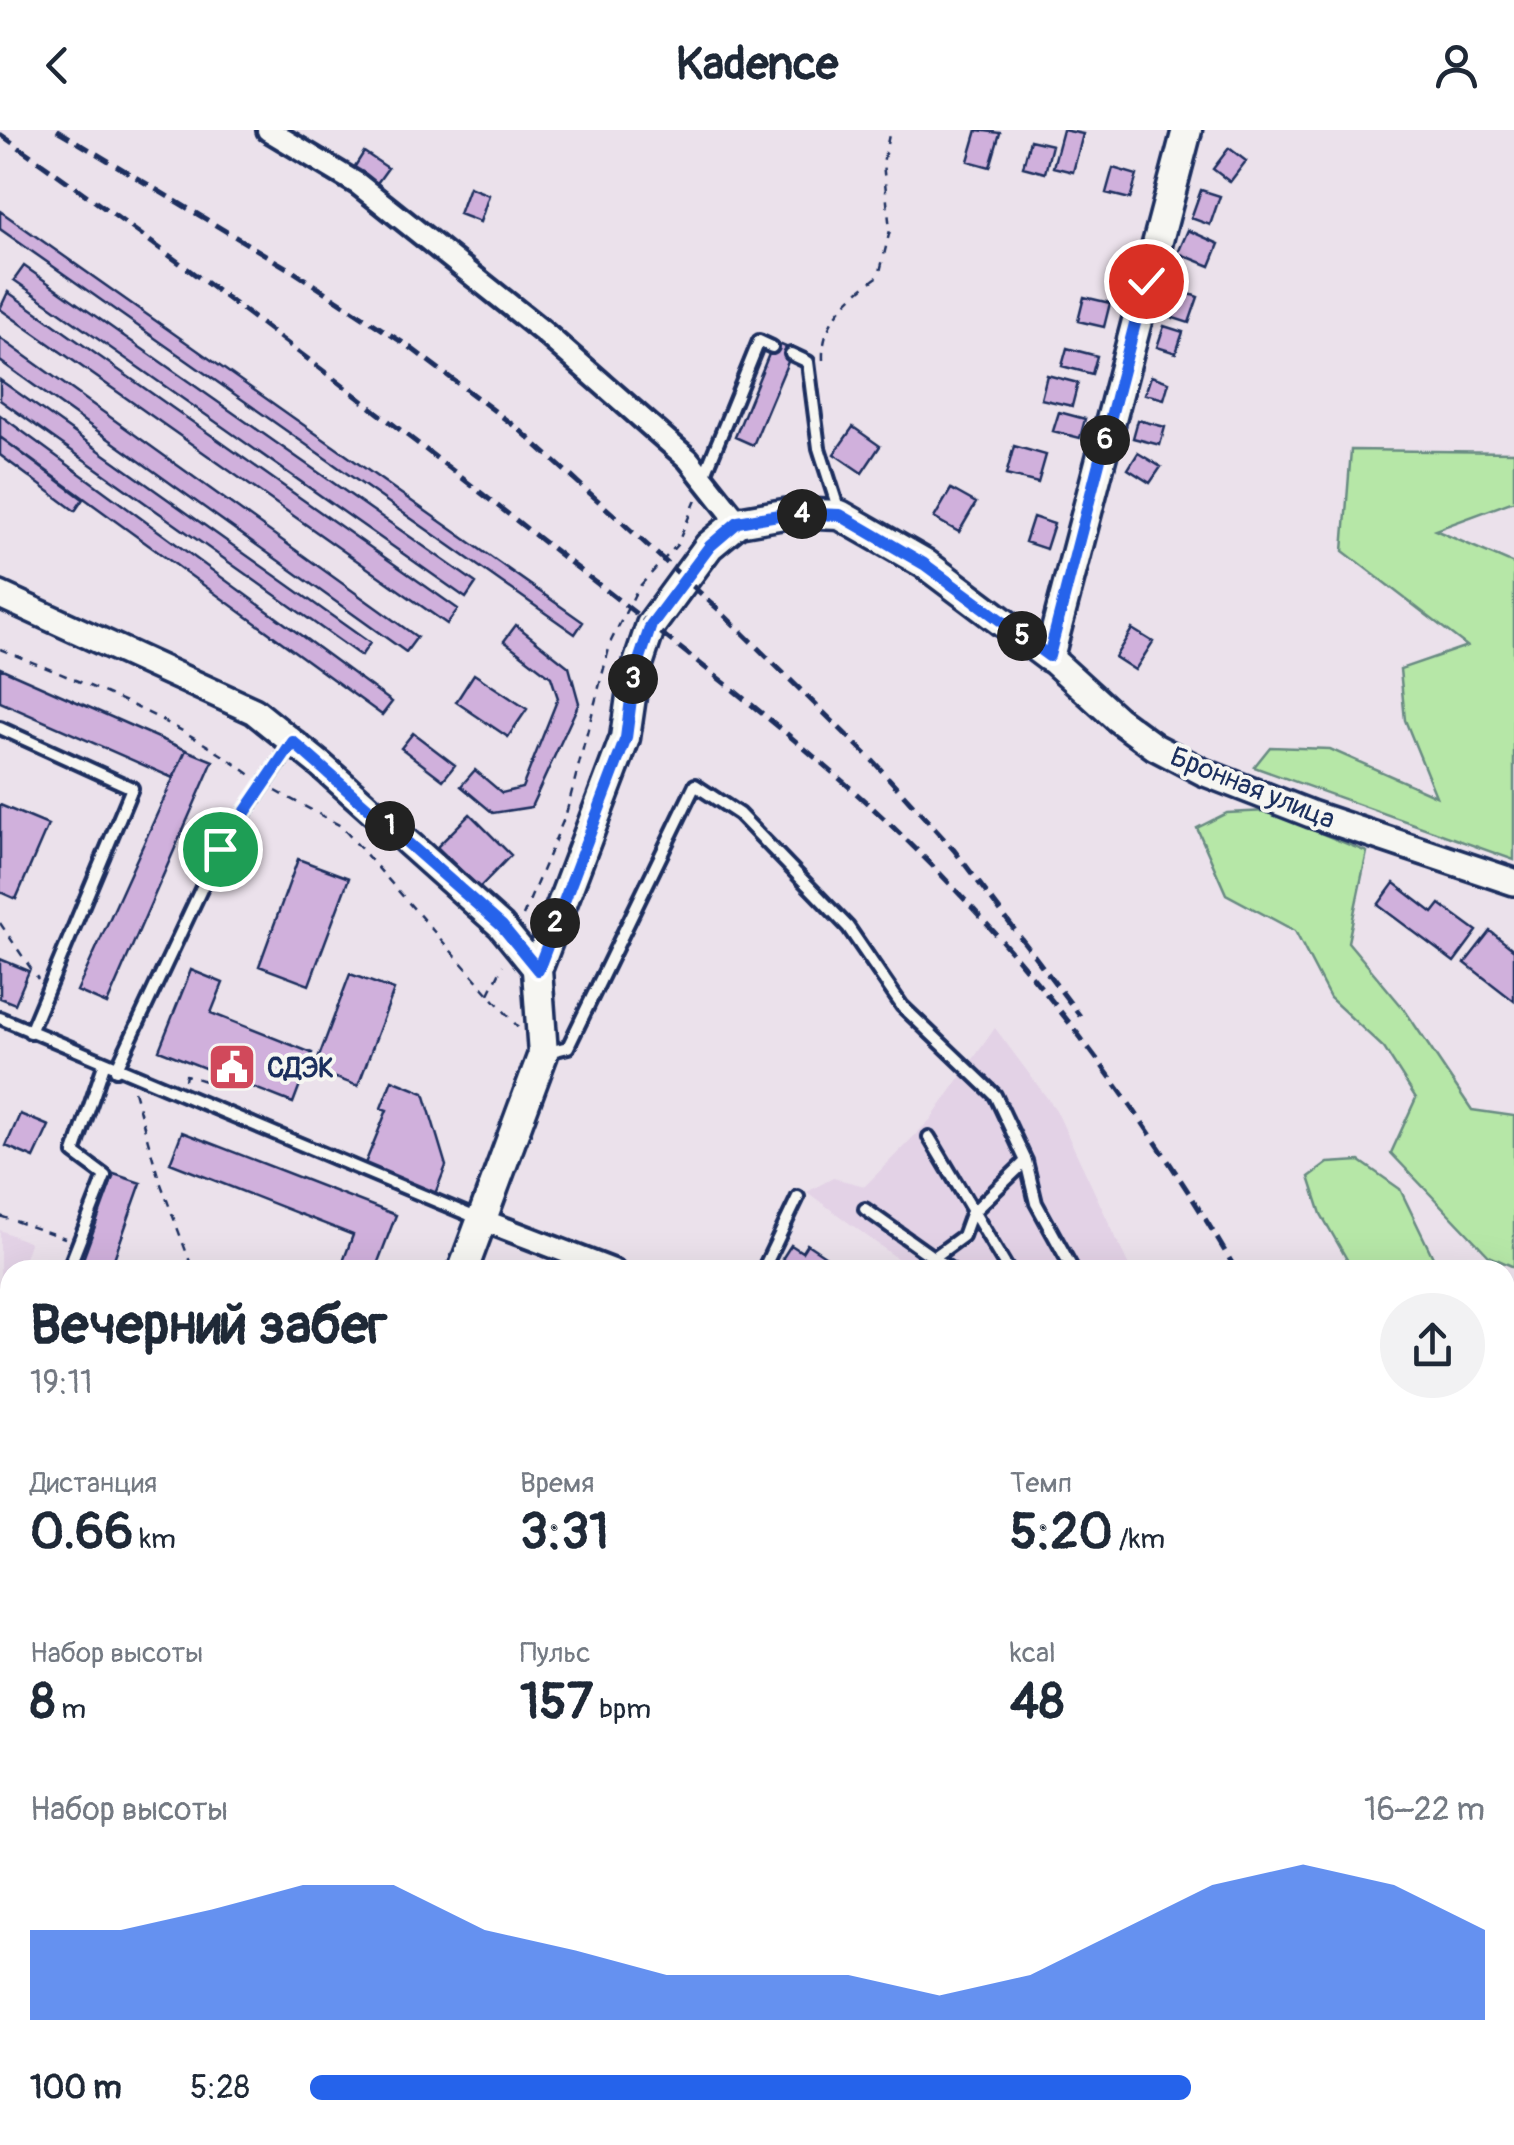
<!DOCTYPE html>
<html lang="ru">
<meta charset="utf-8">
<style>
:root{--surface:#fff;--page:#f2f2f3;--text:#1f2937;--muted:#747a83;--accent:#2563eb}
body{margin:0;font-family:Pangolin,sans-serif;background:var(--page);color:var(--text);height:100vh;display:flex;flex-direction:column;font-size:38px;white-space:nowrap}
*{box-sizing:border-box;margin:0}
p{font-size:32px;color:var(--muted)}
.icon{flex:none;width:55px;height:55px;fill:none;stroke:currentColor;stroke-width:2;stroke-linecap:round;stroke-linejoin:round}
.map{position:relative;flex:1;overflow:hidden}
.drawer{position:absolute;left:0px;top:1130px;width:1515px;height:885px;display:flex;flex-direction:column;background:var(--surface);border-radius:30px 30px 0 0;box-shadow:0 10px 40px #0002}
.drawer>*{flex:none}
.pin{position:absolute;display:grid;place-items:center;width:85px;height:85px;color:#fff;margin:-42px;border:5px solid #fff;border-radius:50%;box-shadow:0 2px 10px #0007}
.km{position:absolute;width:50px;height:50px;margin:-25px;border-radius:50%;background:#222;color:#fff;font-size:28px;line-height:50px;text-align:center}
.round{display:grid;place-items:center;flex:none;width:105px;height:105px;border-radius:52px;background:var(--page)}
.summary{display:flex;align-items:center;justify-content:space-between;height:170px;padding:0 30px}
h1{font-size:55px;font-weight:700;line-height:75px}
.metrics{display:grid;grid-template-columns:repeat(3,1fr);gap:15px;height:170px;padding:10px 30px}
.metrics div{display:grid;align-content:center}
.metrics b{font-size:50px;font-weight:700}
.metrics small{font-size:28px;font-weight:400}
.metrics p{font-size:28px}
.chart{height:280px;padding:20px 30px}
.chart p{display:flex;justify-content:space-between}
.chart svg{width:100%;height:180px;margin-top:10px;fill:var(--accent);opacity:.7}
ul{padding:0 30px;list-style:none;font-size:32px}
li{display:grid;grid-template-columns:160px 120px 1fr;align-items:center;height:75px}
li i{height:25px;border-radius:12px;background:var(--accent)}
header{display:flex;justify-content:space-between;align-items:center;height:130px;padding:0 30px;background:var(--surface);font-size:45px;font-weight:700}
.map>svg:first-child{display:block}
.built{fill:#e3d2e6}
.green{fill:#b6e7a7;stroke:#688b82;stroke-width:2.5}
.building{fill:#d0b0dc;stroke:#1b2f5e;stroke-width:2.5}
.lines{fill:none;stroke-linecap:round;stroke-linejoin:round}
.service-casing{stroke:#1b2f5e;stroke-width:18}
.minor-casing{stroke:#1b2f5e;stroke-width:28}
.tertiary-casing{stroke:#1b2f5e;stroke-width:32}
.secondary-casing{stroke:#1b2f5e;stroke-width:35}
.path{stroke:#1b2f5e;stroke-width:2.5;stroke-dasharray:8 8;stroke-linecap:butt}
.service{stroke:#f6f6f2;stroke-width:10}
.minor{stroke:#f6f6f2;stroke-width:20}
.tertiary{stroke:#f6f6f2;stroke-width:25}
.secondary{stroke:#f6f6f2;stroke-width:28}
.rail{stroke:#1b2f5e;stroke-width:5;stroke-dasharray:15 8;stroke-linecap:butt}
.route-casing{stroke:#fff;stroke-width:20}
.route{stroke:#2563eb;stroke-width:12}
.labels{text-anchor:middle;stroke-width:8;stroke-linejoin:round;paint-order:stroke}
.street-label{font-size:28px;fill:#1b2f5e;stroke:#f6f6f2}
.poi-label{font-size:28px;font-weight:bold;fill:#1b2f5e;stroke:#f6f6f2;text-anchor:start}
</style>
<header><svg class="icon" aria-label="back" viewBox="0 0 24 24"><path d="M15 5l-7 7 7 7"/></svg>Kadence<svg class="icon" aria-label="person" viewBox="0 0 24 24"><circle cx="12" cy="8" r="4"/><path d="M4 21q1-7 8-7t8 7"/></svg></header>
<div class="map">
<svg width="1514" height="2015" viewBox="0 0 1514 2015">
<rect width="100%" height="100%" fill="#ebe1eb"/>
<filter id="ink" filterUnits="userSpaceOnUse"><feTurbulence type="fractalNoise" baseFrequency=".01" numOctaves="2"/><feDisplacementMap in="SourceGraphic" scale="20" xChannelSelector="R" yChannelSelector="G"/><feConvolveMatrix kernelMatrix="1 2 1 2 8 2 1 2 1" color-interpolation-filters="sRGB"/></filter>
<g filter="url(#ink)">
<path class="built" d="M 995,898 L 1056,980 L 1131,1140 L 913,1140 L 807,1062 L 833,1048 L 865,1056 L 931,989 Z
M 0,1100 L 30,1113 L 21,1140 L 10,1140 L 10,1172 L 0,1203 Z
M 1225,2005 L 1456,2005 L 1410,2015 L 1227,2015 Z"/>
<path class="green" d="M 1351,320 L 1514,322 L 1514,371 L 1435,400 L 1514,434 L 1514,730 L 1254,637 L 1270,617 L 1330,619 L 1436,666 L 1405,590 L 1400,539 L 1467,516 L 1343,421 Z
M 1267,681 L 1367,722 L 1348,812 L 1404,879 L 1472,980 L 1514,986 L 1514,1137 L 1489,1126 L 1391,1023 L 1416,968 L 1384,918 L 1330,868 L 1295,801 L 1226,764 L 1197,698 L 1227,683 Z
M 1360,1031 L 1400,1059 L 1439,1140 L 1353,1140 L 1321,1084 L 1309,1047 L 1328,1033 Z
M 1505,1266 L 1514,1280 L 1514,1425 L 1505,1411 Z"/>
<path class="building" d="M 977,0 L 1000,3 L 990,37 L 968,31 Z
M 1063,0 L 1083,4 L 1073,42 L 1053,37 Z
M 1030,10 L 1052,15 L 1045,43 L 1023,37 Z
M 1229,18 L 1246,31 L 1230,52 L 1213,39 Z
M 364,22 L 388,38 L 375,56 L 352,41 Z
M 1113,38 L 1137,45 L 1130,69 L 1106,63 Z
M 469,57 L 489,65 L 480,92 L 459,84 Z
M 1201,60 L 1220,66 L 1210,95 L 1191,88 Z
M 0,81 L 583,492 L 575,504 L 0,99 Z
M 1188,100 L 1219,114 L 1210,136 L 1178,123 Z
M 24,136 L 476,453 L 466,468 L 14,150 Z
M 1173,158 L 1198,167 L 1189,193 L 1164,185 Z
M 8,162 L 458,479 L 447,494 L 0,179 Z
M 1084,167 L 1110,173 L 1104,197 L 1078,191 Z
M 1164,196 L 1183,202 L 1176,223 L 1157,217 Z
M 0,208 L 417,507 L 406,522 L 0,231 Z
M 774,212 L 793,220 L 753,315 L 735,307 Z
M 1067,218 L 1097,226 L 1092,244 L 1062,236 Z
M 1047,245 L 1078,253 L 1072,276 L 1041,269 Z
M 1151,246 L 1169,252 L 1164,269 L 1145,264 Z
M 0,250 L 370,513 L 361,526 L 0,270 Z
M 1059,282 L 1085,289 L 1080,308 L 1053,301 Z
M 0,285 L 392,572 L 382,585 L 0,307 Z
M 1138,290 L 1165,297 L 1160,315 L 1133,308 Z
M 853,297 L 880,316 L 862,343 L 834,324 Z
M 0,307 L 83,369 L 75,381 L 0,325 Z
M 1014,316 L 1046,325 L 1038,353 L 1006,345 Z
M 1138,323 L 1161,337 L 1150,353 L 1128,339 Z
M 951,359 L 976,373 L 959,402 L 934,388 Z
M 1033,387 L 1054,394 L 1046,419 L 1025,412 Z
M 516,495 L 569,537 L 579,573 L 531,677 L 493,683 L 461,656 L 475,640 L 502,663 L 522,658 L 558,568 L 551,547 L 504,511 Z
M 1132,499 L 1153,512 L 1135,540 L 1115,527 Z
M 0,538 L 186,620 L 173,648 L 0,572 Z
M 474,544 L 527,579 L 508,607 L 456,572 Z
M 413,603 L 455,635 L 443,650 L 401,618 Z
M 186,620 L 213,631 L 107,874 L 77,861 Z
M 0,675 L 48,695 L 16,769 L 0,762 Z
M 470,684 L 511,725 L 479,758 L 437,717 Z
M 298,729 L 349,748 L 309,855 L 259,836 Z
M 1394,753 L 1433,783 L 1440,774 L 1477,801 L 1454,832 L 1378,775 Z
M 1490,801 L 1514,820 L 1514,871 L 1465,833 Z
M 0,829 L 29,841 L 15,874 L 0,868 Z
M 191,840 L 223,853 L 211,883 L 312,923 L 293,973 L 159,920 Z
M 350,844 L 394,860 L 358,956 L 314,940 Z
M 392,950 L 424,963 L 446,1036 L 433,1069 L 362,1041 L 387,980 L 381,978 Z
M 20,984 L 49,996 L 34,1028 L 6,1016 Z
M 182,1002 L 396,1085 L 375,1140 L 340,1140 L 353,1105 L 170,1033 Z
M 114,1044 L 141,1053 L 110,1140 L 79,1140 Z
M 807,1114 L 825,1126 L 815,1140 L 798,1140 L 782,1129 L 791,1115 L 802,1122 Z
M 0,1430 L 10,1434 L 10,1477 L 0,1503 Z
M 0,1577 L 10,1582 L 10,1621 L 0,1617 Z
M 0,1789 L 10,1793 L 4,1822 L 0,1821 Z
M 0,1884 L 10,1888 L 10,1924 L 0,1920 Z
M 303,2005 L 341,2005 L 337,2015 L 312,2015 L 301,2010 Z
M 341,2005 L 384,2005 L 410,2015 L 337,2015 Z
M 996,2005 L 1072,2005 L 1072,2015 L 764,2015 Z
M 1133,2005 L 1164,2005 L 1164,2015 L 1133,2015 Z"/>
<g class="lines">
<g class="service-casing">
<path id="service" d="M 791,224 L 808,232 L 819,318 L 840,384
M 703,349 L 759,211 L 772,217
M 0,598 L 132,658 L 30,902
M 0,888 L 479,1089
M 544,923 L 568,917 L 695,655 L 739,684 L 848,797 L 902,876 L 995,965 L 1026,1031 L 1036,1073 L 1073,1140
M 116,940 L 220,719 L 293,613
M 929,1007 L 1008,1140
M 865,1079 L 951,1140
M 933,1128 L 963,1106 L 971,1084 L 1026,1031
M 68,1140 L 105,1046 L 74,1023 L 104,935
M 763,1140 L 798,1067
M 0,1284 L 10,1283
M 0,1347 L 10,1318
M 0,1353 L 10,1357
M 0,1655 L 10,1659
M 0,1864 L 10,1868
M 427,2005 L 451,2015
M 1114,2005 L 1114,2015
M 1258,2005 L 1258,2015
M 1330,2005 L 1331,2015
M 578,2015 L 604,2015
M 1400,2015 L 1400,2005"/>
</g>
<g class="minor-casing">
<path id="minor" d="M 268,0 L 358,54 L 546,204 L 688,329 L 738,392
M 480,1089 L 613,1140"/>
</g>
<g class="tertiary-casing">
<path id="tertiary" d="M 0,465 L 254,581 L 321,635 L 501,796 L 537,840
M 1049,527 L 1117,589 L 1155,617 L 1203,642 L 1311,684 L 1514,752"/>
</g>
<g class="secondary-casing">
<path id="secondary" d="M 463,1140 L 543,924 L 537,840 L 625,608 L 634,546 L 651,495 L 709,416 L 738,392 L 790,383 L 840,385 L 924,433 L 1049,527 L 1187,0
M 173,2015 L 177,2005"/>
</g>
<path class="path" d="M 823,230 C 821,192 849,166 879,146 L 890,100 L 883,33 L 890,0
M 0,519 C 88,555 175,588 252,646
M 276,661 L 341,696 L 518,897
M 523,786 L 566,684 L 611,511 L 638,458 L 677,415 L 696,370
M 0,793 L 38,849
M 489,864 L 503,835
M 185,950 L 186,945 L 211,953 L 215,942
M 134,961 L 158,1046 L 193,1140
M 0,1086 L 65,1108
M 0,1383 L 10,1398
M 0,1752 L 10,1745
M 201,2015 L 204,2005"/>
<use href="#service" class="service"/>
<use href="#minor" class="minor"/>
<use href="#tertiary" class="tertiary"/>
<use href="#secondary" class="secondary"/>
<path class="rail" d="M 57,0 L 294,142 L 411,218 L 521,301 L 719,480 L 873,631 L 954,720 L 1080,886
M 0,4 C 182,131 357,265 531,402 C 640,487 752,571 856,663 C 1007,797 1134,966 1236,1140
M 1505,1707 L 1514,1737
M 1505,1743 L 1514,1776"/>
</g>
</g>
<g class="lines" filter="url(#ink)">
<g class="route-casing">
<path id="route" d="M 220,719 L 293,612 L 502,796 L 538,840 L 626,608 L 634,546 L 651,495 L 710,416 L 738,392 L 790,383 L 840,385 L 924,434 L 1049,526 L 1146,151"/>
</g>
<use href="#route" class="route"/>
</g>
<defs>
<g id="civic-square" transform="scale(2.5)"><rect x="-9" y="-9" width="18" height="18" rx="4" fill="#d1495b" stroke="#f6f6f2"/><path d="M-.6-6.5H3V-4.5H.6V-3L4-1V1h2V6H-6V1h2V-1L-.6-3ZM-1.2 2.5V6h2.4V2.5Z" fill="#fff"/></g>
</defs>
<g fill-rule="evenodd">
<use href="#civic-square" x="232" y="937"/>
</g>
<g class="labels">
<g class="street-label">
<text transform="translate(1253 657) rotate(22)" y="10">Бронная улица</text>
</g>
<g class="poi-label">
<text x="267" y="947">СДЭК</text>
</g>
</g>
</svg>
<div class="pin" style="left:220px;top:719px;background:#1e9e55"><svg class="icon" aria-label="arrive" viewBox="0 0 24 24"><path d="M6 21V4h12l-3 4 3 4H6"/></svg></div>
<div class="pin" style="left:1146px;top:151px;background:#d93025"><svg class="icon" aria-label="check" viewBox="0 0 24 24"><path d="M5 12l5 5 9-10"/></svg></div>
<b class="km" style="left:390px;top:696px">1</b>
<b class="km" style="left:555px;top:793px">2</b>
<b class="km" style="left:633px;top:549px">3</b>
<b class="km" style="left:802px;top:384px">4</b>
<b class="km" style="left:1022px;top:506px">5</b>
<b class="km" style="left:1105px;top:310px">6</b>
<section class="drawer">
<div class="summary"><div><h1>Вечерний забег</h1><p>19:11</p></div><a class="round"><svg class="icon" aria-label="share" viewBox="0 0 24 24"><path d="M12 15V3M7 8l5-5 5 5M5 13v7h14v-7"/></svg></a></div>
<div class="metrics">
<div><p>Дистанция</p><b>0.66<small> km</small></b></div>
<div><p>Время</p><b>3:31</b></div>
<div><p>Темп</p><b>5:20<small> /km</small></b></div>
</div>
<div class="metrics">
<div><p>Набор высоты</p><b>8<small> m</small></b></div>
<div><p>Пульс</p><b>157<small> bpm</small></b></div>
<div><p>kcal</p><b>48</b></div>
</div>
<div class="chart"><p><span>Набор высоты</span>16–22 m</p>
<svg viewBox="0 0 160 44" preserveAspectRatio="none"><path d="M0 44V22L10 22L20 17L30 11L40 11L50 22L60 27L70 33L80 33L90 33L100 38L110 33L120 22L130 11L140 6L150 11L160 22V44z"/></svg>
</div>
<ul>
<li><b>100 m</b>5:28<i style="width:75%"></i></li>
</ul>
</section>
</div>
